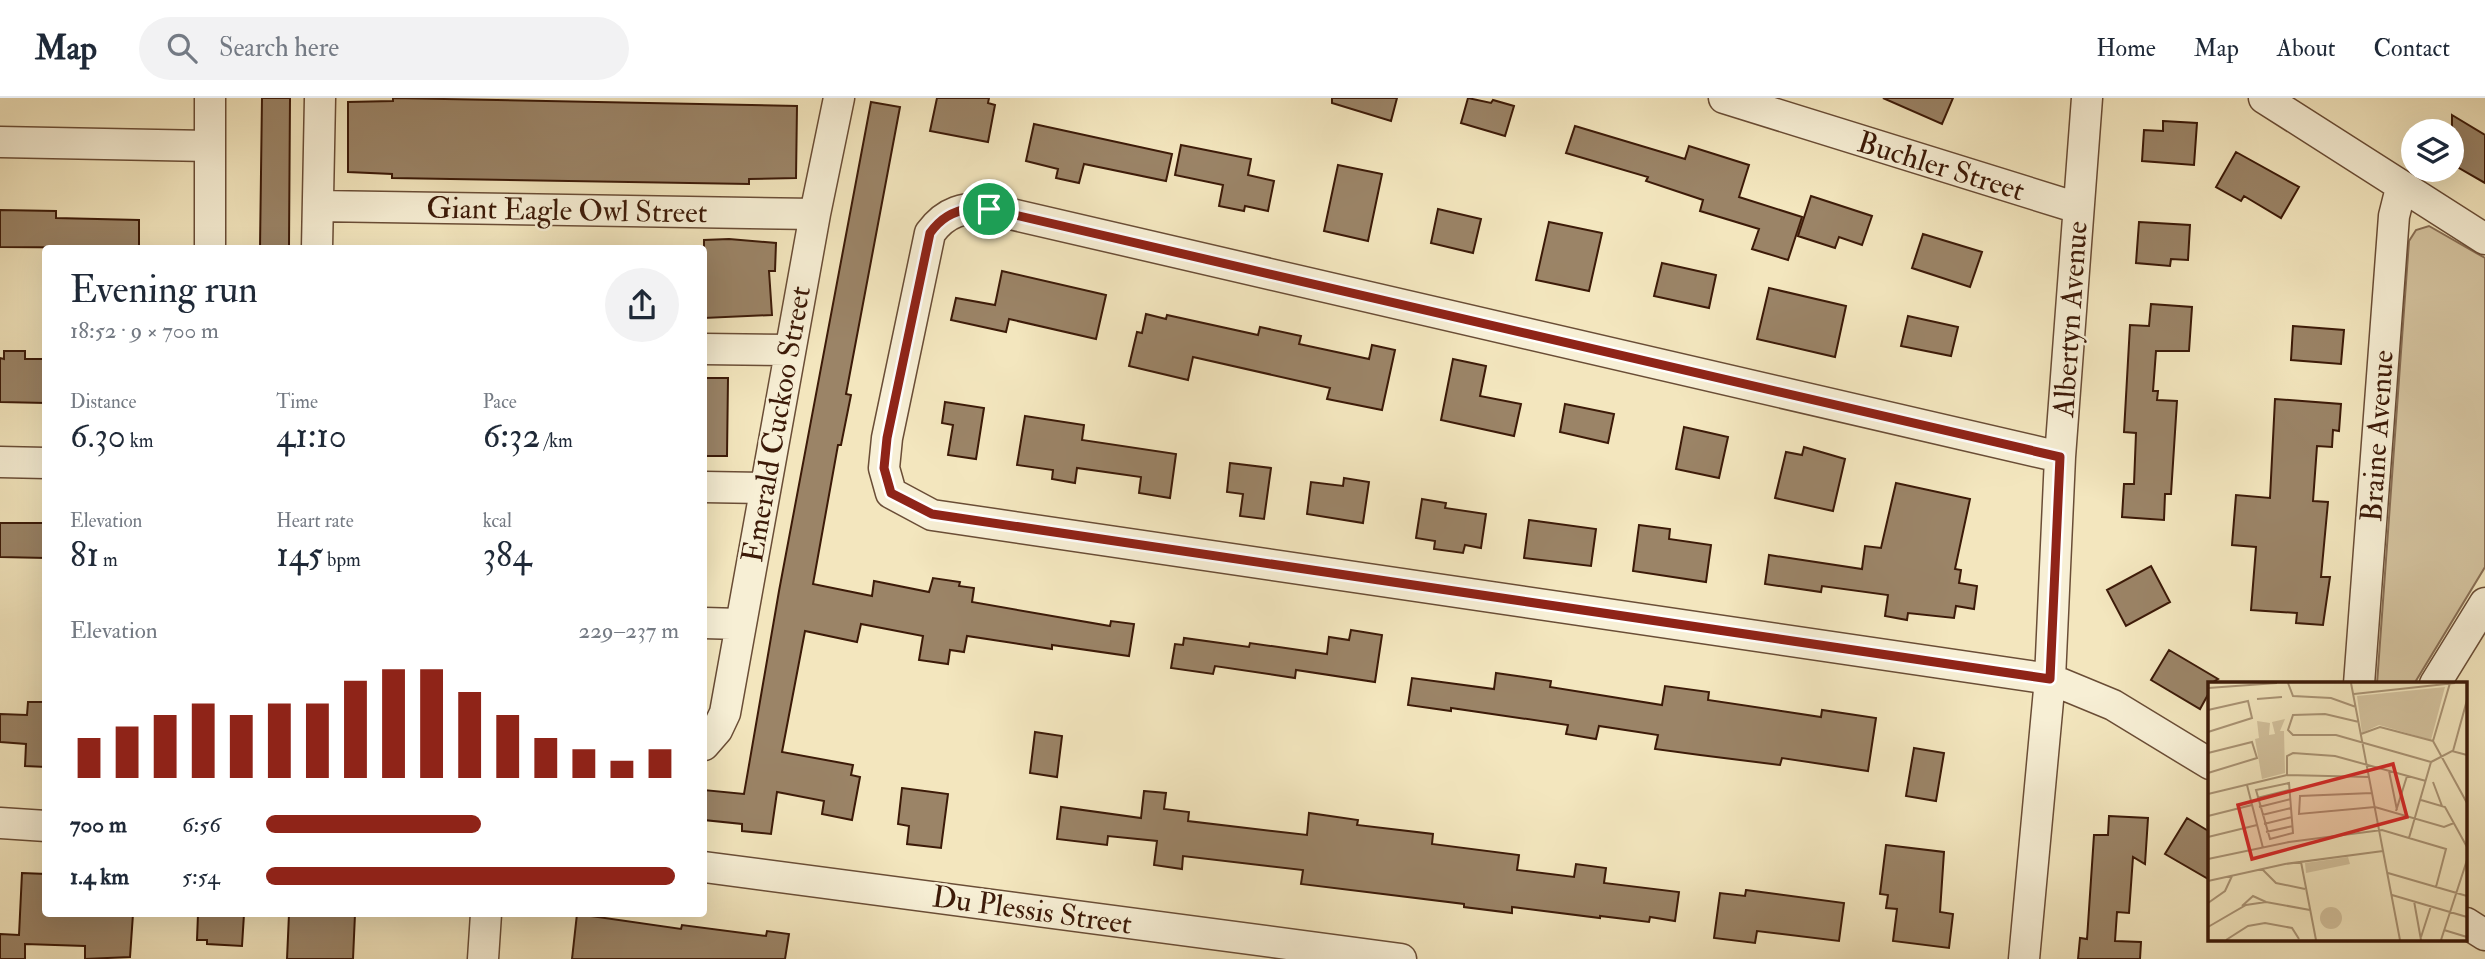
<!DOCTYPE html>
<meta charset="utf-8">
<style>
:root{--surface:#fff;--page:#f2f2f3;--text:#1f2937;--muted:#747a83;--line:#e0e1e3;--accent:#8f2418}
body{margin:0;font-family:"IM FELL Double Pica",serif;background:var(--page);color:var(--text);height:100vh;display:flex;flex-direction:column;font-size:26px;white-space:nowrap}
*{box-sizing:border-box;margin:0}
p{font-size:23px;color:var(--muted)}
.icon{flex:none;width:38px;height:38px;fill:none;stroke:currentColor;stroke-width:2;stroke-linecap:round;stroke-linejoin:round}
.map{position:relative;flex:1;overflow:hidden}
.drawer{position:absolute;left:42px;top:147px;width:665px;height:672px;display:flex;flex-direction:column;background:var(--surface);border-radius:7px;box-shadow:0 7px 28px #0002}
.drawer>*{flex:none}
.controls{position:absolute;left:2401px;top:21px;display:grid;gap:14px}
.controls a{display:grid;place-items:center;width:63px;height:63px;border-radius:50%;background:var(--surface);box-shadow:0 7px 28px #0002;font-size:35px}
.pin{position:absolute;display:grid;place-items:center;width:60px;height:60px;color:#fff;margin:-30px;border:4px solid #fff;border-radius:50%;box-shadow:0 2px 7px #0007}
.round{display:grid;place-items:center;flex:none;width:74px;height:74px;border-radius:37px;background:var(--page)}
.overview{display:flex;align-items:center;justify-content:space-between;height:119px;padding:0 28px}
h1{font-size:38px;font-weight:600;line-height:52px}
.figures{display:grid;grid-template-columns:repeat(3,1fr);gap:10px;height:119px;padding:7px 28px}
.figures div{display:grid;align-content:center}
.figures b{font-size:35px;font-weight:600}
.figures small{font-size:19px;font-weight:400}
.figures p{font-size:19px}
.chart{height:196px;padding:14px 28px}
.chart p{display:flex;justify-content:space-between}
.chart svg{width:100%;height:126px;margin-top:7px;stroke:var(--accent);stroke-width:6}
ul{padding:0 28px;list-style:none;font-size:23px}
li{display:grid;grid-template-columns:112px 84px 1fr;align-items:center;height:52px}
li i{height:18px;border-radius:9px;background:var(--accent)}
header{display:flex;align-items:center;gap:42px;box-sizing:border-box;height:98px;padding:0 35px;background:var(--surface);border-bottom:2px solid var(--line)}
header strong{font-size:33px}
nav{display:flex;gap:38px;margin-inline-start:auto;font-size:24px}
.search{width:490px;height:63px;background:var(--page);display:flex;align-items:center;gap:18px;box-sizing:border-box;padding:0 24px;border-radius:38px;color:var(--muted);font-size:26px}
.map>svg:first-child{display:block}
.green{fill:#d4c39f;stroke:#886e54;stroke-width:2}
.building{fill:#9b8467;stroke:#3c1a08;stroke-width:2}
.lines{fill:none;stroke-linecap:round;stroke-linejoin:round}
.minor-casing{stroke:#6a4d36;stroke-width:33}
.minor{stroke:#f7efd5;stroke-width:30}
.route-casing{stroke:#fff;stroke-width:14}
.route{stroke:#8f2418;stroke-width:9}
.labels{text-anchor:middle;stroke-width:5;stroke-linejoin:round;paint-order:stroke}
.street-label{font-size:30px;fill:#3c1a08;stroke:#f7efd5}
.inset-road{fill:none;stroke:#aa9475;stroke-width:2}
.view{fill:#d62828;fill-opacity:0.15;stroke:#d62828;stroke-width:3.5}
.inset-edge{fill:none;stroke:#3c1a08;stroke-width:3.5}
</style>
<header>
<strong>Map</strong>
<div class="search"><svg class="icon" aria-label="search" viewBox="0 0 24 24"><circle cx="10" cy="10" r="6"/><path d="M15 15l6 6"/></svg>Search here</div>
<nav><a>Home</a><a>Map</a><a>About</a><a>Contact</a></nav>
</header>
<div class="map">
<svg width="2485" height="861" viewBox="0 0 2485 861">
<rect width="100%" height="100%" fill="#f3e6be"/>
<filter id="stains"><feTurbulence type="fractalNoise" baseFrequency=".00286" numOctaves="4"/><feColorMatrix values="0 0 0 0 .2 0 0 0 0 .09 0 0 0 0 .02 0 0 0 .5 -.17"/></filter>
<radialGradient id="worn" r=".72"><stop offset=".6" stop-color="#630" stop-opacity="0"/><stop offset="1" stop-color="#630" stop-opacity=".3"/></radialGradient>
<path class="green" d="M 2429,128 L 2485,160 L 2485,469 L 2414,586 L 2377,586 L 2409,143 L 2416,132 Z"/>
<path class="building" d="M 262,0 L 290,0 L 289,150 L 260,150 Z
M 393,0 L 797,8 L 796,80 L 749,81 L 749,86 L 392,80 L 392,76 L 348,74 L 348,4 L 393,3 Z
M 937,0 L 989,0 L 988,5 L 995,7 L 988,44 L 930,33 Z
M 1332,0 L 1397,0 L 1391,23 L 1332,5 Z
M 1468,0 L 1491,5 L 1493,2 L 1514,8 L 1505,38 L 1461,25 Z
M 1883,0 L 1953,0 L 1942,26 Z
M 871,4 L 900,9 L 846,296 L 851,297 L 841,347 L 838,347 L 813,486 L 872,498 L 874,483 L 929,494 L 933,480 L 960,484 L 959,488 L 974,490 L 972,504 L 1110,528 L 1111,523 L 1134,526 L 1129,558 L 1052,547 L 1052,551 L 967,538 L 964,554 L 950,552 L 948,566 L 919,562 L 923,538 L 861,526 L 857,544 L 805,533 L 782,654 L 853,667 L 851,677 L 860,679 L 852,722 L 822,716 L 824,703 L 777,694 L 771,736 L 742,733 L 742,726 L 704,722 L 704,692 L 744,696 L 779,493 Z
M 2452,17 L 2485,37 L 2485,85 L 2452,66 Z
M 2163,23 L 2197,25 L 2194,67 L 2142,63 L 2144,32 L 2163,33 Z
M 1034,26 L 1172,56 L 1166,83 L 1084,66 L 1079,85 L 1056,80 L 1058,71 L 1026,63 Z
M 1575,28 L 1685,61 L 1689,48 L 1749,67 L 1739,99 L 1802,119 L 1788,162 L 1752,151 L 1759,131 L 1700,113 L 1703,102 L 1646,83 L 1648,79 L 1566,55 Z
M 1181,47 L 1251,61 L 1248,77 L 1274,83 L 1268,113 L 1245,108 L 1244,113 L 1219,108 L 1223,87 L 1175,77 Z
M 2236,54 L 2299,89 L 2281,120 L 2244,98 L 2241,103 L 2216,89 Z
M 1338,67 L 1382,76 L 1368,143 L 1324,133 Z
M 1811,98 L 1872,118 L 1862,147 L 1839,139 L 1835,150 L 1798,138 Z
M 1438,111 L 1481,121 L 1473,155 L 1431,145 Z
M 0,112 L 56,113 L 56,120 L 139,122 L 139,150 L 0,149 Z
M 1549,124 L 1602,135 L 1589,193 L 1536,182 Z
M 2139,124 L 2190,127 L 2188,162 L 2171,161 L 2170,168 L 2136,165 Z
M 1923,136 L 1982,154 L 1970,189 L 1912,170 Z
M 729,141 L 776,145 L 775,173 L 769,173 L 772,217 L 704,220 L 704,142 Z
M 1662,165 L 1716,177 L 1709,210 L 1654,198 Z
M 1002,173 L 1106,197 L 1096,241 L 1009,221 L 1006,234 L 951,222 L 956,200 L 995,207 Z
M 1769,190 L 1846,208 L 1835,259 L 1757,241 Z
M 2151,206 L 2192,209 L 2189,253 L 2156,253 L 2153,293 L 2158,293 L 2157,302 L 2177,303 L 2171,396 L 2165,396 L 2164,422 L 2122,419 L 2124,386 L 2134,386 L 2136,335 L 2124,334 L 2130,227 L 2149,228 Z
M 1146,216 L 1166,221 L 1167,217 L 1258,237 L 1260,229 L 1301,238 L 1299,246 L 1369,261 L 1372,247 L 1395,252 L 1382,312 L 1327,301 L 1330,290 L 1193,259 L 1188,282 L 1129,268 L 1137,234 L 1142,235 Z
M 1908,218 L 1958,229 L 1951,258 L 1901,248 Z
M 2293,228 L 2344,232 L 2341,266 L 2291,262 Z
M 4,253 L 25,253 L 25,261 L 46,261 L 46,305 L 0,304 L 0,260 L 4,261 Z
M 1453,261 L 1486,268 L 1480,298 L 1521,306 L 1514,338 L 1441,322 Z
M 704,280 L 728,280 L 727,358 L 704,358 Z
M 2275,301 L 2341,306 L 2339,333 L 2333,332 L 2332,349 L 2317,348 L 2313,403 L 2328,404 L 2321,479 L 2330,479 L 2323,527 L 2296,525 L 2297,515 L 2251,512 L 2256,449 L 2232,447 L 2236,397 L 2270,400 Z
M 945,304 L 984,310 L 976,361 L 948,357 L 953,327 L 942,325 Z
M 1565,306 L 1614,316 L 1608,345 L 1560,334 Z
M 1025,318 L 1084,327 L 1082,342 L 1176,356 L 1170,400 L 1139,395 L 1141,379 L 1077,370 L 1075,385 L 1052,381 L 1053,372 L 1017,367 Z
M 1684,329 L 1728,339 L 1719,380 L 1676,371 Z
M 1804,349 L 1845,361 L 1833,413 L 1775,400 L 1786,354 L 1802,357 Z
M 1230,365 L 1271,370 L 1264,421 L 1240,418 L 1243,396 L 1227,394 Z
M 1344,380 L 1369,384 L 1363,425 L 1307,416 L 1311,384 L 1343,388 Z
M 1896,385 L 1970,401 L 1955,471 L 1961,472 L 1959,485 L 1977,488 L 1974,511 L 1956,508 L 1954,520 L 1908,515 L 1907,522 L 1885,518 L 1888,497 L 1822,488 L 1821,494 L 1765,486 L 1769,457 L 1862,471 L 1865,448 L 1881,450 Z
M 1422,401 L 1446,405 L 1445,410 L 1486,416 L 1481,450 L 1465,447 L 1463,455 L 1434,451 L 1435,443 L 1416,440 Z
M 1529,422 L 1596,431 L 1591,468 L 1524,460 Z
M 0,425 L 46,425 L 46,460 L 0,459 Z
M 1639,427 L 1670,431 L 1669,441 L 1711,447 L 1706,484 L 1633,473 Z
M 2151,468 L 2170,504 L 2126,528 L 2107,492 Z
M 1351,532 L 1382,537 L 1375,584 L 1296,572 L 1295,580 L 1215,568 L 1213,576 L 1171,570 L 1175,546 L 1183,547 L 1184,540 L 1249,549 L 1250,545 L 1327,556 L 1329,539 L 1349,542 Z
M 2169,552 L 2218,581 L 2210,586 L 2210,593 L 2200,611 L 2151,582 Z
M 1496,575 L 1551,583 L 1550,589 L 1662,607 L 1665,588 L 1709,594 L 1708,602 L 1821,619 L 1822,612 L 1876,620 L 1868,673 L 1782,660 L 1780,667 L 1700,657 L 1655,651 L 1658,637 L 1599,628 L 1596,641 L 1566,636 L 1568,627 L 1451,610 L 1451,613 L 1408,607 L 1412,580 L 1494,591 Z
M 28,604 L 46,604 L 46,669 L 25,668 L 26,646 L 0,644 L 0,616 L 27,617 Z
M 1035,634 L 1062,638 L 1057,679 L 1030,675 Z
M 1914,650 L 1944,655 L 1936,703 L 1906,698 Z
M 902,690 L 948,696 L 941,750 L 907,746 L 909,728 L 898,726 Z
M 1144,693 L 1166,695 L 1164,711 L 1189,714 L 1188,723 L 1307,737 L 1309,715 L 1358,722 L 1357,727 L 1433,736 L 1432,746 L 1519,757 L 1517,772 L 1574,779 L 1576,766 L 1606,770 L 1604,785 L 1679,794 L 1675,823 L 1650,819 L 1649,824 L 1600,818 L 1600,820 L 1512,809 L 1512,815 L 1464,809 L 1464,806 L 1301,786 L 1303,772 L 1183,758 L 1182,771 L 1154,767 L 1157,743 L 1108,738 L 1107,747 L 1057,741 L 1061,709 L 1141,720 Z
M 2109,718 L 2148,720 L 2145,766 L 2133,759 L 2129,815 L 2117,814 L 2115,843 L 2141,844 L 2140,861 L 2078,861 L 2080,840 L 2087,841 L 2094,737 L 2108,737 Z
M 2187,720 L 2210,734 L 2210,782 L 2165,756 Z
M 1886,747 L 1944,754 L 1940,814 L 1953,816 L 1949,850 L 1893,843 L 1897,811 L 1886,810 L 1888,797 L 1880,796 Z
M 22,775 L 46,776 L 46,816 L 133,816 L 130,859 L 85,861 L 85,848 L 25,846 L 25,861 L 0,861 L 0,836 L 19,837 Z
M 1746,792 L 1844,805 L 1839,843 L 1757,833 L 1755,845 L 1714,840 L 1720,795 L 1745,798 Z
M 198,816 L 244,816 L 242,848 L 207,846 L 207,842 L 197,842 Z
M 289,816 L 355,816 L 353,861 L 287,861 Z
M 577,816 L 681,831 L 682,827 L 766,838 L 767,833 L 789,836 L 785,861 L 572,861 Z"/>
<g class="lines">
<g class="minor-casing">
<path id="minor" d="M 210,0 L 210,150
M 1724,0 L 2078,110
M 2264,0 L 2485,141
M 0,44 L 209,48
M 318,108 L 815,116
M 317,150 L 320,0
M 704,251 L 790,252
M 2060,359 L 989,111 C 964,109 946,113 930,135 L 887,340 L 884,370 L 891,395 L 932,417 L 2050,581 L 2113,607 L 2210,666
M 0,364 L 46,365
M 704,389 L 764,390
M 704,525 L 740,526
M 2359,586 L 2394,118 L 2401,90
M 2435,586 L 2485,505
M 704,647 L 717,632 L 725,615 L 815,116 L 839,0
M 0,725 L 46,728
M 704,769 L 1401,861
M 2466,825 L 2485,837
M 483,861 L 486,816
M 2024,861 L 2050,581 L 2060,359 L 2087,0"/>
</g>
<use href="#minor" class="minor"/>
</g>
<g class="lines">
<g class="route-casing">
<path id="route" d="M 970,110 L 989,111 L 2060,359 L 2050,581 L 932,416 L 891,395 L 884,370 L 887,340 L 930,135 C 941,120 952,114 970,110 Z"/>
</g>
<use href="#route" class="route"/>
</g>
<g class="labels">
<g class="street-label">
<text transform="translate(1941 68) rotate(17)" y="10">Buchler Street</text>
<text transform="translate(567 112) rotate(1)" y="10">Giant Eagle Owl Street</text>
<text transform="translate(2070 221) rotate(-86)" y="10">Albertyn Avenue</text>
<text transform="translate(776 326) rotate(-80)" y="10">Emerald Cuckoo Street</text>
<text transform="translate(2377 338) rotate(-86)" y="10">Braine Avenue</text>
<text transform="translate(1032 812) rotate(8)" y="10">Du Plessis Street</text>
</g>
</g>
<g transform="translate(2208 584)">
<rect width="259" height="259" fill="#f3e6be"/>
<path d="M 237,5 L 223,58 L 171,43 L 154,51 L 149,14 ZM 77,37 L 72,49 L 76,49 L 77,91 L 54,97 L 47,57 L 51,56 L 49,39 L 62,41 L 61,53 L 67,52 L 64,40 ZM 140,175 L 142,182 L 98,191 L 97,181 ZM112 236a11 11 0 1 1 22 0a11 11 0 1 1-22 0Z" fill="#d4c39f"/>
<path class="inset-road" d="M 80,1 L 85,14 L 123,16 L 148,25M 143,1 L 192,258M 0,6 L 69,1M 146,12 L 247,1M 49,17 L 74,15M 0,28 L 40,19 L 44,36 L 0,50M 151,40 L 117,32 L 85,33 L 80,48 L 85,53 L 128,53 L 223,80M 153,52 L 172,45 L 225,59M 225,59 L 259,121M 225,59 L 242,1M 245,69 L 259,18M 0,71 L 44,60 L 49,76 L 0,91M 181,89 L 189,128M 79,93 L 79,74 L 85,71 L 127,74 L 218,99M 225,100 L 234,124M 81,101 L 85,151 L 62,157 L 48,108 ZM 39,103 L 55,166M 164,111 L 92,114 L 91,132 L 167,125 L 236,145 L 246,141M 0,112 L 79,93 L 161,95M 49,116 L 81,108M 213,118 L 237,125 L 259,165M 51,125 L 83,117M 188,129 L 199,94M 54,133 L 83,126M 0,134 L 44,123M 56,142 L 84,135M 58,150 L 85,144M 0,155 L 49,143M 201,156 L 223,80 L 244,69 L 259,73M 0,177 L 81,160 L 174,148 L 238,167 L 228,205M 93,180 L 108,258M 54,187 L 68,201 L 97,207M 180,191 L 259,214M 0,199 L 77,182 L 175,169M 184,213 L 259,235M 206,219 L 213,258M 0,221 L 17,209 L 24,194M 34,224 L 45,214 L 58,220M 0,245 L 38,223 L 58,220 L 102,228M 236,248 L 259,255M 213,255 L 223,224M 18,258 L 40,244 L 57,241 L 84,246 L 91,257M 233,258 L 259,178"/>
<path class="view" d="M 185,82 L 199,135 L 44,177 L 30,123 Z"/>
<rect width="259" height="259" class="inset-edge"/>
</g>
<rect width="100%" height="100%" filter="url(#stains)"/>
<rect width="100%" height="100%" fill="url(#worn)"/>
</svg>
<div class="controls">
<a><svg class="icon" aria-label="layers" viewBox="0 0 24 24"><path d="M12 4l9 5-9 5-9-5zM3 14l9 5 9-5"/></svg></a>
</div>
<div class="pin" style="left:989px;top:111px;background:#1e9e55"><svg class="icon" aria-label="arrive" viewBox="0 0 24 24"><path d="M6 21V4h12l-3 4 3 4H6"/></svg></div>
<section class="drawer">
<div class="overview"><div><h1>Evening run</h1><p>18:52 · 9 × 700 m</p></div><a class="round"><svg class="icon" aria-label="share" viewBox="0 0 24 24"><path d="M12 15V3M7 8l5-5 5 5M5 13v7h14v-7"/></svg></a></div>
<div class="figures">
<div><p>Distance</p><b>6.30<small> km</small></b></div>
<div><p>Time</p><b>41:10</b></div>
<div><p>Pace</p><b>6:32<small> /km</small></b></div>
</div>
<div class="figures">
<div><p>Elevation</p><b>81<small> m</small></b></div>
<div><p>Heart rate</p><b>145<small> bpm</small></b></div>
<div><p>kcal</p><b>384</b></div>
</div>
<div class="chart"><p><span>Elevation</span>229–237 m</p>
<svg viewBox="0 0 160 44" preserveAspectRatio="none"><path d="M5 44V30M15 44V26M25 44V22M35 44V18M45 44V22M55 44V18M65 44V18M75 44V10M85 44V6M95 44V6M105 44V14M115 44V22M125 44V30M135 44V34M145 44V38M155 44V34"/></svg>
</div>
<ul>
<li><b>700 m</b>6:56<i style="width:52%"></i></li>
<li><b>1.4 km</b>5:54<i style="width:99%"></i></li>
</ul>
</section>
</div>
